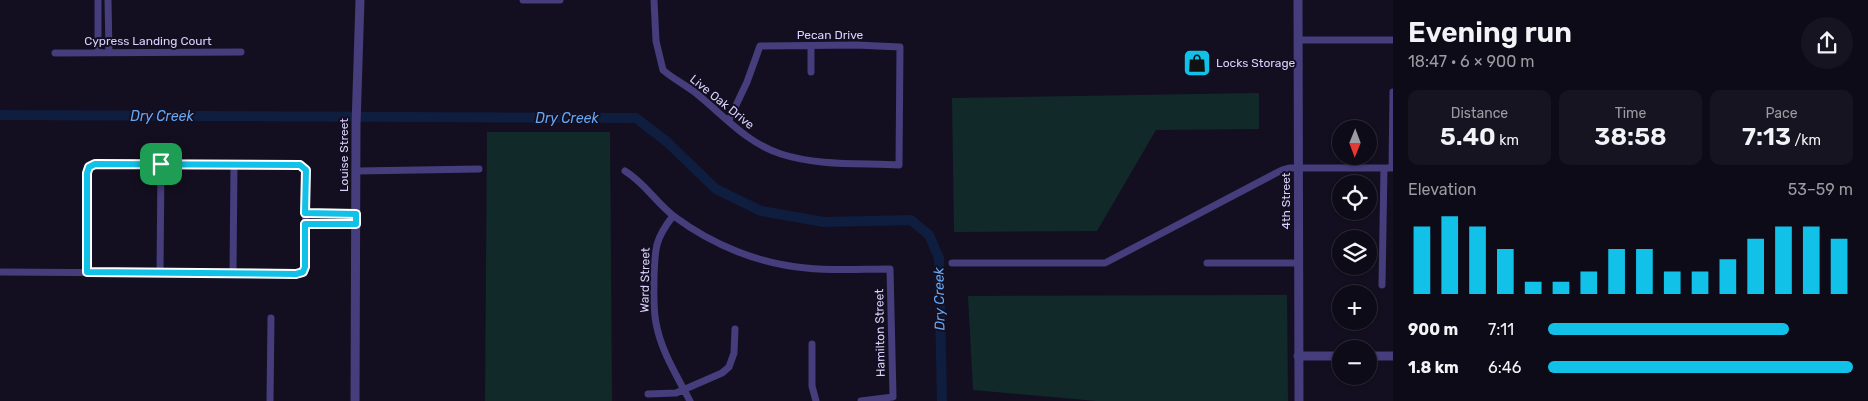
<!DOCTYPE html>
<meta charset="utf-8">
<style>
:root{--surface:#0e0b18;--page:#171421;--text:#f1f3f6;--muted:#9b9ba2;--line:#2e2b37;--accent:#11c1e8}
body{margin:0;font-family:Rubik,sans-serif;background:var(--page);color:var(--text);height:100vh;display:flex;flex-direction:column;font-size:19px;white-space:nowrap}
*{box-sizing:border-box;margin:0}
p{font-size:16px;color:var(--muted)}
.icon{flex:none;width:28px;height:28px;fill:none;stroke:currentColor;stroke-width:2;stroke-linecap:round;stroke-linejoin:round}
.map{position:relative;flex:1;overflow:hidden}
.side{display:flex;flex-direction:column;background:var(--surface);width:475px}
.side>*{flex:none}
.needle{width:32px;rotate:181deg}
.buttons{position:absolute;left:1332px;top:120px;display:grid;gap:10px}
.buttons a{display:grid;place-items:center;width:45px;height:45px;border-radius:50%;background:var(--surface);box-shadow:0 1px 4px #0004,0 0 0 1px var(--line);font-size:25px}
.pin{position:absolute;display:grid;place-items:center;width:42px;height:42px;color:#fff;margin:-21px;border-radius:10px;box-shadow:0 2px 8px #0006}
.round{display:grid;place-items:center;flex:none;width:52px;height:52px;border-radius:26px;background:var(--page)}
.head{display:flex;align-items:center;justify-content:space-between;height:85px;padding:0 15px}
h1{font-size:28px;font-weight:600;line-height:38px}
.figures{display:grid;grid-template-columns:repeat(3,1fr);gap:8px;height:85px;padding:5px 15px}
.figures div{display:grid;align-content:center;border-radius:10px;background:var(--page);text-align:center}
.figures b{font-size:25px;font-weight:600}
.figures small{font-size:14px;font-weight:400}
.figures p{font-size:14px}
.chart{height:140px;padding:10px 15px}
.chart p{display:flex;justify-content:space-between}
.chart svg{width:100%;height:90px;margin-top:5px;stroke:var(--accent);stroke-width:6}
ul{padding:0 15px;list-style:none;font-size:16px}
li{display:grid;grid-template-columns:80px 60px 1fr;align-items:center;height:38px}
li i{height:12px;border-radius:6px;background:var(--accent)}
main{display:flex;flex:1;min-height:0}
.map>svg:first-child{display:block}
.green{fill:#12292a}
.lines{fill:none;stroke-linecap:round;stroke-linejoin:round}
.river{stroke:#0f1d3f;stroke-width:10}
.minor{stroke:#453d7c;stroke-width:7}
.tertiary{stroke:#453d7c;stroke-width:9}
.route-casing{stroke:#fff;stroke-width:10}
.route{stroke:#11c1e8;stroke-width:6}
.labels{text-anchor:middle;stroke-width:4;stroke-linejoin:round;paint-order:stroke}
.street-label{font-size:12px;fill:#dad1fc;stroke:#130f20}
.poi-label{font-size:12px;fill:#dad1fc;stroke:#130f20;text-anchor:start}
.water-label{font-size:14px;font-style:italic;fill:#67a7f4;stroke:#130f20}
</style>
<main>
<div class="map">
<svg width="1393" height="401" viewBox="0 0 1393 401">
<rect width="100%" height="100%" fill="#130f20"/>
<path class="green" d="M 1259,93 L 1259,129 L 1156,130 L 1097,231 L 954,232 L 952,98 Z
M 487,132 L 610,132 L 612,401 L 485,401 Z
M 1287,295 L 1288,401 L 1096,401 L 973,390 L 968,296 Z"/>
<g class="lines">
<path class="river" d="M 0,115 L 636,118 L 666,141 L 716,189 L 761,211 L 824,222 L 911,220 L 929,235 L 939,258 L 942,401"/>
<path class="minor" d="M 98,0 L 98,52
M 108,0 L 109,52
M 523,0 L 560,0
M 654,0 L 656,41 L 663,70 C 673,79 686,85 697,94 C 723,115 748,144 781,154 C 818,166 860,163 899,165 L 900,47 L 856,45 L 760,46 L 747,82 L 729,120
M 1298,40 L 1393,40
M 55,53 L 241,52
M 811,72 L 811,46
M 1392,168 L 1393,92
M 357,171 L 479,169
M 625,171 C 645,183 657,204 675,217 C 713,245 759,264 806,268 C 833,271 862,269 890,269 L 893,397 L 861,401
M 305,213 L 356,214
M 673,216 C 655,239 655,248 654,277 C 654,292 653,308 656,323 C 661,351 677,376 690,401
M 305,224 L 356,224
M 952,263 L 1105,263 L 1282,170 L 1289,168 L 1393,168
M 1207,263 L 1299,263
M 0,272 L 296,274 L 303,272 L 305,267 L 306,170 L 300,165 L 95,164 L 89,167 L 87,173 L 87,273
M 160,273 L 161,164
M 233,274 L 234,165
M 1382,285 L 1384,168
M 812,344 L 812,386 L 816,401
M 648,394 L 676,393 L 722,373 L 729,367 L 734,353 L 735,329
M 270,401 L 271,318"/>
<path class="tertiary" d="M 1298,0 L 1299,401
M 1298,356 L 1341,356
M 1369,356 L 1393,356
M 355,401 L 356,125 L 360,0"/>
</g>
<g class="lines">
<g class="route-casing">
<path id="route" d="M 95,164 L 300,165 L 306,170 L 305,213 L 356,214 L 356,224 L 305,224 L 305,267 L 303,272 L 296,274 L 87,272 L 87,173 L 89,167 Z"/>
</g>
<use href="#route" class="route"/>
</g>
<defs>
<g id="shop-square" transform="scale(1.4375)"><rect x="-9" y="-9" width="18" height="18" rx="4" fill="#11c1e8" stroke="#130f20"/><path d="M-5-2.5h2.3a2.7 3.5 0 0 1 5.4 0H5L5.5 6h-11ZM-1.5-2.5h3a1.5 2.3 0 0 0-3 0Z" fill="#111"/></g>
</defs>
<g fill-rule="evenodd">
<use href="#shop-square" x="1197" y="63"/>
</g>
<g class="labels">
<g class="street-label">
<text x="830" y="39">Pecan Drive</text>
<text x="148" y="45">Cypress Landing Court</text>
<text transform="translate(722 102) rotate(39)" y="4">Live Oak Drive</text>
<text transform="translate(344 155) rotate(-90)" y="4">Louise Street</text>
<text transform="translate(1286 201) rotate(-90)" y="4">4th Street</text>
<text transform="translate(645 280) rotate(-89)" y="4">Ward Street</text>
<text transform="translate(880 333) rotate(-91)" y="4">Hamilton Street</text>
</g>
<g class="poi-label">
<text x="1216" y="67">Locks Storage</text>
</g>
<g class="water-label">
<text x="162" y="121">Dry Creek</text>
<text x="567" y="123">Dry Creek</text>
<text transform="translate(939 299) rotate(-91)" y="5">Dry Creek</text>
</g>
</g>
</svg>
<div class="buttons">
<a><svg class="needle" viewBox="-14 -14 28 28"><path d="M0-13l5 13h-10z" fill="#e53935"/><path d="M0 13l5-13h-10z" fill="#9b9ba2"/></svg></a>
<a><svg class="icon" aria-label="locate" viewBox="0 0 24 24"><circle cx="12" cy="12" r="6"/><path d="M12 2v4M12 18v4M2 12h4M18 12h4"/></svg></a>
<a><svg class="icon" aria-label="layers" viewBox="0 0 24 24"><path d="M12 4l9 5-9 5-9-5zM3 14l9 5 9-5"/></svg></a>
<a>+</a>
<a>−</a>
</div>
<div class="pin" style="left:161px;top:164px;background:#1e9e55"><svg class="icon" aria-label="arrive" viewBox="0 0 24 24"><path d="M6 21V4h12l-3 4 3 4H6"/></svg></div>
</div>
<section class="side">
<div class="head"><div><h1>Evening run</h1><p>18:47 · 6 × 900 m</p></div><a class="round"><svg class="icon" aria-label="share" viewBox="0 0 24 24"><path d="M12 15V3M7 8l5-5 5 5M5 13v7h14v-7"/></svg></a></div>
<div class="figures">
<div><p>Distance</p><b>5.40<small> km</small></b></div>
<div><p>Time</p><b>38:58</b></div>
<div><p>Pace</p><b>7:13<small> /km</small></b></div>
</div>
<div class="chart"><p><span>Elevation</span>53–59 m</p>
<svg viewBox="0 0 160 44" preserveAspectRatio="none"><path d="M5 44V11M15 44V6M25 44V11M35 44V22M45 44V38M55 44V38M65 44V33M75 44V22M85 44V22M95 44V33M105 44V33M115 44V27M125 44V17M135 44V11M145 44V11M155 44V17"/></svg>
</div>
<ul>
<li><b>900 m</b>7:11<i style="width:79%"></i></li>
<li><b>1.8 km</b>6:46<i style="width:100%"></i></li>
</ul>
</section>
</main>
